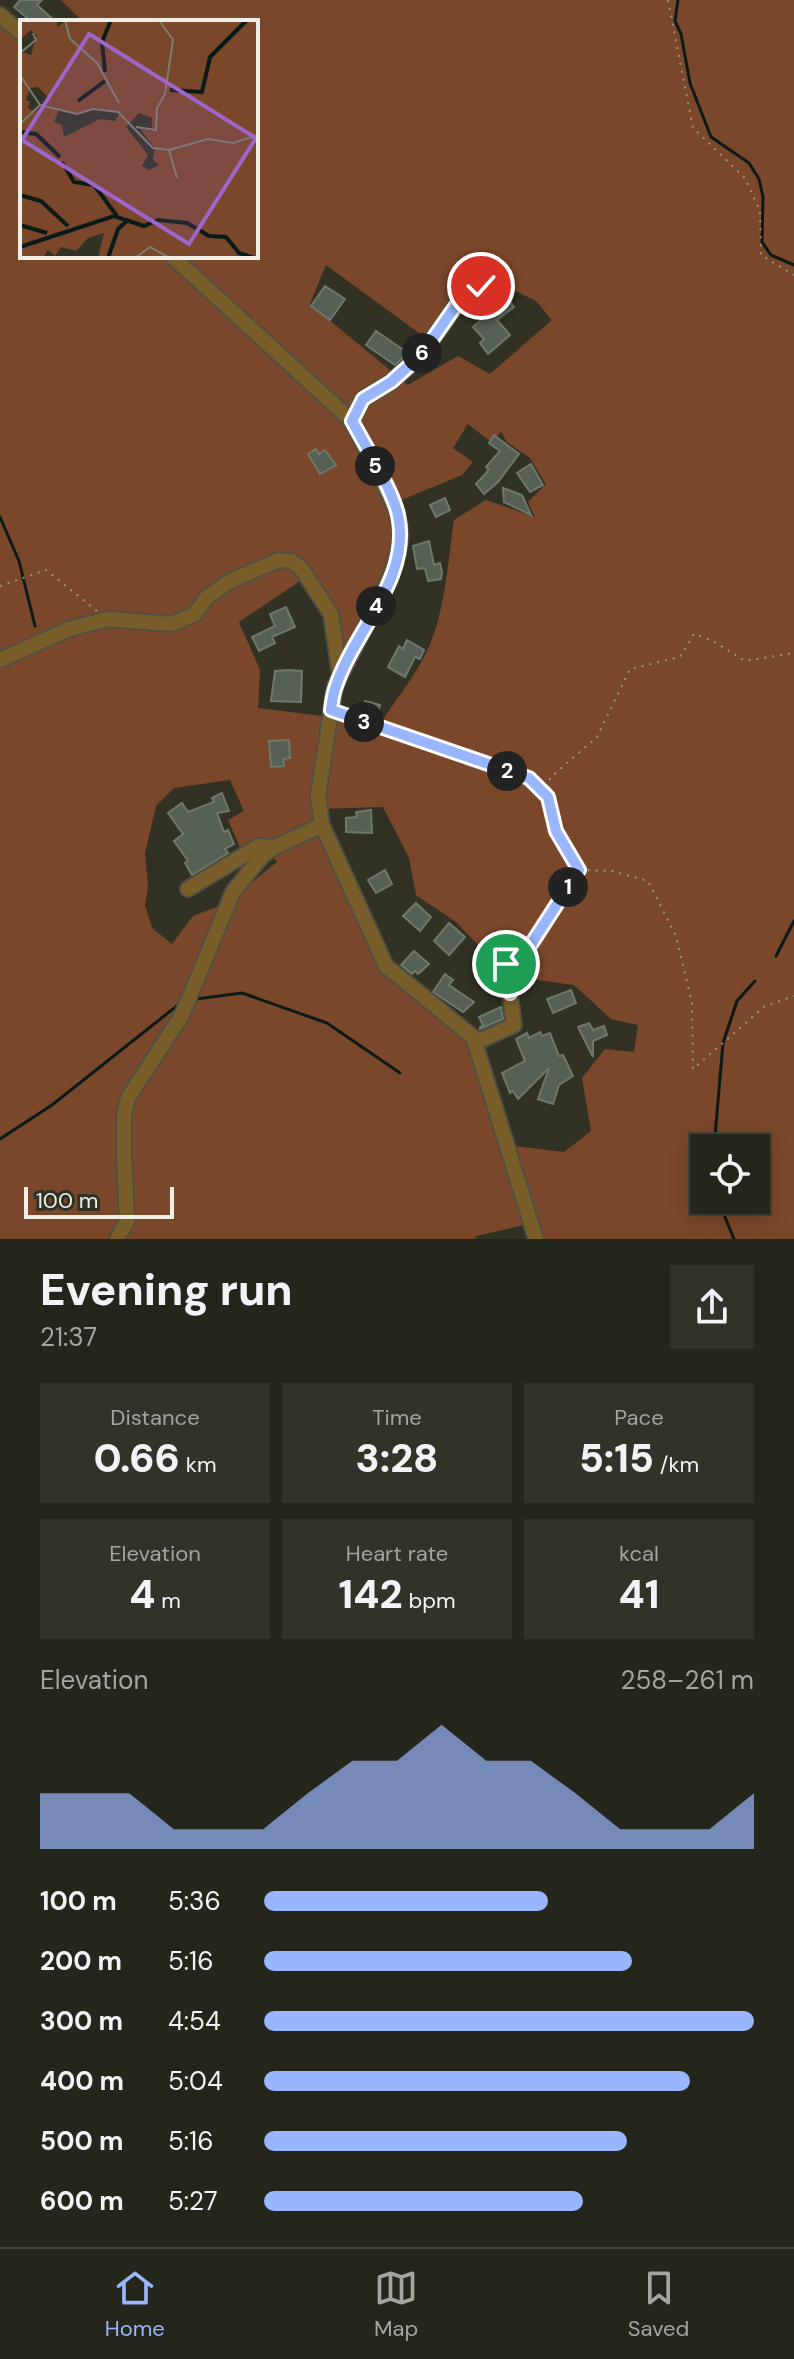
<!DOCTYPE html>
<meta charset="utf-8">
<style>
:root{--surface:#25261b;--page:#313228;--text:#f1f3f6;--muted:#a3a5a3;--line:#42433a;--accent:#98b5fd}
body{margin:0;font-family:"DM Sans",sans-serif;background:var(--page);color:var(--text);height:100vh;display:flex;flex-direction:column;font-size:30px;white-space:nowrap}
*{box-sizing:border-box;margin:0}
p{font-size:26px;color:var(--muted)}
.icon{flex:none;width:44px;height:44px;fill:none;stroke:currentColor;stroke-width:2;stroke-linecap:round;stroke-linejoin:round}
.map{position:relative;height:1239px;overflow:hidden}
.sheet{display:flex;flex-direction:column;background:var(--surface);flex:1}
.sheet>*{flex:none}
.tools{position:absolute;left:690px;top:1134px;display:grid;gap:16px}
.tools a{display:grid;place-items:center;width:80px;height:80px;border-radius:0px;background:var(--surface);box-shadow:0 4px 20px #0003,0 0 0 2px var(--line);font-size:40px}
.scale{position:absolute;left:24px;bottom:20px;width:150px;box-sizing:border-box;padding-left:8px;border:4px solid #edeee5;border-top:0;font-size:22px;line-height:28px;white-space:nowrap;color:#edeee5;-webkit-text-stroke:6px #313224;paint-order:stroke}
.pin{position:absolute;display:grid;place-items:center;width:68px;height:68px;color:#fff;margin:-34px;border:4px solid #fff;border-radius:50%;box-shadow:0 2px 8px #0007}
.km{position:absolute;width:40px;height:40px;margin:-20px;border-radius:50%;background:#222;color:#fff;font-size:22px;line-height:40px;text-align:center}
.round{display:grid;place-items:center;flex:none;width:84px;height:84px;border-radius:0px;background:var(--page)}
.overview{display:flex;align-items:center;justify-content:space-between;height:136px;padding:0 40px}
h1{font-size:44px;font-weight:800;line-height:60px}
.metrics{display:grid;grid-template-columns:repeat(3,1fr);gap:12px;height:136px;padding:8px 40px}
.metrics div{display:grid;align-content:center;border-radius:0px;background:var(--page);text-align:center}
.metrics b{font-size:40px;font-weight:800}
.metrics small{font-size:22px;font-weight:400}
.metrics p{font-size:22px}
.chart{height:224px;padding:16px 40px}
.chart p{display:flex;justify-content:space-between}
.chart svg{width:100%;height:144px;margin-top:8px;fill:var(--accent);opacity:.7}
ul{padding:0 40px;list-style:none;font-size:26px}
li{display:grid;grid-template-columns:128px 96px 1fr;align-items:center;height:60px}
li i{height:20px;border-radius:10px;background:var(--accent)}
.tabs{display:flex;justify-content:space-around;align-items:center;height:112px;border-top:2px solid var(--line);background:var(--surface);font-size:22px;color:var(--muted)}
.tabs a{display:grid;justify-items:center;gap:4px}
.tabs .current{color:var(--accent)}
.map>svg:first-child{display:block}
.green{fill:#7b472a;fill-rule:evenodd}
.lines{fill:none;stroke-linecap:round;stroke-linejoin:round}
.stream{stroke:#0b1a16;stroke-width:3}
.building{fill:#566054;stroke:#6e796c;stroke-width:2}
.minor-casing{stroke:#4f5043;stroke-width:18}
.path{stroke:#94958a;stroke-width:2;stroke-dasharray:2 6;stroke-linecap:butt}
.minor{stroke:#7a5e2a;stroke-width:14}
.route-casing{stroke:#fff;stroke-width:16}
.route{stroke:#98b5fd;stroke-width:10}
.inset-river{fill:none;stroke:#0b1a16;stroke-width:4}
.inset-road{fill:none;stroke:#7c7d71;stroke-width:2}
.view{fill:#9d66ca;fill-opacity:0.15;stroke:#9d66ca;stroke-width:4}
.inset-edge{fill:none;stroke:#edeee5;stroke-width:4}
</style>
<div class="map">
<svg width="794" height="1239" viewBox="0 0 794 1239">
<rect width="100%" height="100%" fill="#313224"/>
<path class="green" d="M 61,0 L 794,0 L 794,1239 L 532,1239 L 528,1224 L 476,1236 L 475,1239 L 0,1239 L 0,16 L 22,36 L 22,256 L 256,256 L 256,22 L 83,22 ZM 326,265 L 431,342 L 491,271 L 512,289 L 536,301 L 552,320 L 490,374 L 458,356 L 408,385 L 310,304 ZM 468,424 L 491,442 L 501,432 L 507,442 L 530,458 L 546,484 L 528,502 L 535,517 L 486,500 L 454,520 C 448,561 445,617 425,655 C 412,681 392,704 377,729 L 330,717 L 258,708 L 260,670 L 239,622 L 309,575 L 341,650 L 356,644 L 398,554 L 392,504 L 462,475 L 473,462 L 453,448 ZM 230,780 L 244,811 L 228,820 L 242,852 L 265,846 L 277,862 L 227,903 L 193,916 L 172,944 L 152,928 L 145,905 L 148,886 L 145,853 L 156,806 L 174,788 ZM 383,807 L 409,858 L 416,895 L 456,922 L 478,945 L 496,931 L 517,961 L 522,978 L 574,985 L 611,1019 L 638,1025 L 634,1052 L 605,1049 L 582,1078 L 591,1131 L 564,1152 L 506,1145 L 471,1037 L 382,964 L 318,809 ZM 704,1148 L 756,1148 L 756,1200 L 704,1200 Z"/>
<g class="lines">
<path class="stream" d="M 678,0 L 675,21 L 681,34 L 690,83 L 711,137 L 749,163 L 759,179 L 763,197 L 762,242 L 771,255 L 794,265
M 0,517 L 19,561 L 35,626
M 776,956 L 794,921
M 196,999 L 242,993 L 327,1023 L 400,1073
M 0,1139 L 52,1105 L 178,1005
M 714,1148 L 723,1043 L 737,1001 L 755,981
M 718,1200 L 734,1239"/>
</g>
<path class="building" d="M 20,0 L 42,0 L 37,5 L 56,22 L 32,22 L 14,7 Z
M 325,286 L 345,299 L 330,320 L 311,306 Z
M 491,286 L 497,294 L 500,291 L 514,307 L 497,320 L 510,335 L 488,354 L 480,343 L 484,339 L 473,327 L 495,307 L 486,295 Z
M 376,331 L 408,353 L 395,365 L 366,345 Z
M 494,435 L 519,454 L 498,482 L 484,494 L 476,484 L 489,470 L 486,467 L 500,451 L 489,443 Z
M 316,449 L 319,454 L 325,450 L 336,465 L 320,474 L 308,454 Z
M 531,464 L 543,485 L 530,492 L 517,473 Z
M 503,488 L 522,495 L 531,515 L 504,502 Z
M 445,498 L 450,510 L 436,517 L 430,505 Z
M 429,541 L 434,565 L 440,563 L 442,572 L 441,579 L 428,581 L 425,568 L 417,569 L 413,546 Z
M 286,607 L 295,627 L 272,637 L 275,643 L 259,651 L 252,637 L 275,626 L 270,614 Z
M 407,640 L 424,650 L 420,659 L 415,657 L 405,677 L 388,667 L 399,646 L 403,649 Z
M 288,670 L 302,671 L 301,702 L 271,701 L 275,671 Z
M 365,701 L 380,705 L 374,724 L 362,720 Z
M 289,740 L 290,758 L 283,759 L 284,766 L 271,767 L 269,741 Z
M 222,793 L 229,811 L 217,813 L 224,832 L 228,830 L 234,844 L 225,849 L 228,853 L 192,875 L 185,863 L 188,861 L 174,841 L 183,834 L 168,813 L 182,803 L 188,812 L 214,802 L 212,798 Z
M 371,810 L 372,833 L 346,832 L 346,818 L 357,817 L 356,812 Z
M 385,870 L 392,884 L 376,893 L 368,880 Z
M 416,903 L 431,917 L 420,931 L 403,916 Z
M 449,923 L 465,937 L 449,955 L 434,941 Z
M 414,951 L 429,964 L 418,974 L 415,971 L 412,974 L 401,965 Z
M 445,974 L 453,980 L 449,985 L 474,1002 L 463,1012 L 433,992 Z
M 571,990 L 576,1003 L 553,1013 L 547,999 Z
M 501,1007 L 503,1019 L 480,1029 L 480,1027 L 483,1025 L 479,1017 Z
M 589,1023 L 593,1030 L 604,1026 L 607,1035 L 593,1041 L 593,1057 L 578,1027 Z
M 540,1032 L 542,1036 L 550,1033 L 559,1056 L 563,1055 L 573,1076 L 559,1085 L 553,1104 L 538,1099 L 549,1068 L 518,1099 L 513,1091 L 510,1093 L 502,1073 L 525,1061 L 516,1039 L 527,1033 L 529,1038 Z"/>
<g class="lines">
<g class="minor-casing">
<path id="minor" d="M 0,15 L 22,34
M 172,256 L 352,421 L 397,512 L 401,536 L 396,562 L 386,586 L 335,686 L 318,795 L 322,825 L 386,966 L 473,1037 L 536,1239
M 352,421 L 363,399 L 391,382 L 422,354 L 457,304 L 481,286
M 0,660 L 69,629 L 108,619 L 171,624 L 195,614 L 207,597 L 230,581 L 279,560 L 291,561 L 301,568 L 331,614 L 340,675
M 188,889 L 259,846 L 275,847 L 322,825
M 475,1043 L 514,1025 L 506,964
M 117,1239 L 127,1221 L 124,1157 L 124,1115 L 128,1098 L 182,1015 L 233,892 L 262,856 L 275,847"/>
</g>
<path class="path" d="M 668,0 L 693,128 L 745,178 L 760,211 L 761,255 L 794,275
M 0,586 L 46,570 L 97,611
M 343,715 L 529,778 L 548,797 L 556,831 L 579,870 L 612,871 L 648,881 L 676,936 L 692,1003 L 693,1069 L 765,1006 L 794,996
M 548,796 L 550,778 L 597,737 L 630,669 L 680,657 L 694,634 L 713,641 L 745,661 L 794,653
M 520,968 L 528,949 L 578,871"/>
<use href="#minor" class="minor"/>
</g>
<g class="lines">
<g class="route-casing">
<path id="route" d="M 481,286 L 457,304 L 422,354 L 391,382 L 363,399 L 352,421 C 365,445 393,491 398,515 C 412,578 354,631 336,686 C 333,693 332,702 331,710 L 529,778 L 548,797 L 556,831 L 579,870 L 528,949 L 510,993 L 506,964"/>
</g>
<use href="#route" class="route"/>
</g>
<g transform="translate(20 20)">
<rect width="238" height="238" fill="#313224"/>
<path d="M 0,0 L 37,0 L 37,7 L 47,0 L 238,0 L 238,238 L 78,238 L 84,213 L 68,218 L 56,231 L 41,227 L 35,236 L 28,230 L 23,238 L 0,238 L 0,31 L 11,35 L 17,15 L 11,10 L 0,20 ZM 18,67 L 29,78 L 27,85 L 14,92 L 8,88 L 10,81 L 6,81 L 10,68 ZM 74,88 L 100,93 L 95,101 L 80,99 L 44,117 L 42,105 L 34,102 L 39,90 L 57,94 ZM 119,93 L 132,98 L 132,111 L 120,109 L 135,128 L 133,140 L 139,145 L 129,150 L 122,146 L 128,135 L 106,107 Z" fill="#7b472a" fill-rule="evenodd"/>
<path class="inset-river" d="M 85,52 L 82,22 L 91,0M 150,70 L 182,72 L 190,37 L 227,0M 58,81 L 85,61M 0,112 L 16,114 L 40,137M 42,142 L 54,162 L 74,165 L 97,196M 0,175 L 21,181 L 48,206M 0,205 L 27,213M 0,227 L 94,196 L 124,206 L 138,200 L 167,203 L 189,216 L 206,217 L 219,233 L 234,238M 88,238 L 98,209 L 109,199"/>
<path class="inset-road" d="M 45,0 L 50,19 L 77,43 L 99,83M 0,33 L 16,20 L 13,13M 0,55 L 20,85M 20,85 L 57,94 L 73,89 L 98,92 L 133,128 L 149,130 L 188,119 L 213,123 L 238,115M 0,104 L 20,85M 116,107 L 136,110 L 137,88 L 145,74 L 153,20 L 139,0M 149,130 L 157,158M 115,238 L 130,227 L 150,238"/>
<path class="view" d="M 69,14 L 236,118 L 169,224 L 2,120 Z"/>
<rect width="238" height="238" class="inset-edge"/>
</g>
</svg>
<div class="tools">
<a><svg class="icon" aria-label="locate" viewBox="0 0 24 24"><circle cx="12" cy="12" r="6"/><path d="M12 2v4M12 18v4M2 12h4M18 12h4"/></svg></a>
</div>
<div class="scale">100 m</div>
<div class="pin" style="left:506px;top:964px;background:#1e9e55"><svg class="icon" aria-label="arrive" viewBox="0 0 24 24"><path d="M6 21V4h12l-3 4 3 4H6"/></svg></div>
<div class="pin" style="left:481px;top:286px;background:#d93025"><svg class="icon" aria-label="check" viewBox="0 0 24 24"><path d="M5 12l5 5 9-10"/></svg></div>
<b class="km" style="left:568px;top:887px">1</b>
<b class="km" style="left:507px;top:771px">2</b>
<b class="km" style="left:364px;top:722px">3</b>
<b class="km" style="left:376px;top:606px">4</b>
<b class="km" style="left:375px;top:466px">5</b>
<b class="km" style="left:422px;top:353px">6</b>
</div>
<section class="sheet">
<div class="overview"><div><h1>Evening run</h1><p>21:37</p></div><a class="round"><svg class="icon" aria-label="share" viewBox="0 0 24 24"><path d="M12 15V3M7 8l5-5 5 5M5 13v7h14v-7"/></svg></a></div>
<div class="metrics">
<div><p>Distance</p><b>0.66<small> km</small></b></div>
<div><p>Time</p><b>3:28</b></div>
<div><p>Pace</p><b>5:15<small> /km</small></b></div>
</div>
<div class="metrics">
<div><p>Elevation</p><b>4<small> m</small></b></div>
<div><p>Heart rate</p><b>142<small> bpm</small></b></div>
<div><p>kcal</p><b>41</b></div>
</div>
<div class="chart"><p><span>Elevation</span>258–261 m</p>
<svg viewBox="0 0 160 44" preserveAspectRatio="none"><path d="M0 44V27L10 27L20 27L30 38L40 38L50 38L60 27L70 17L80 17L90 6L100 17L110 17L120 27L130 38L140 38L150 38L160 27V44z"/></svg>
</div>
<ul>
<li><b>100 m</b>5:36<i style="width:58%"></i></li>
<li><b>200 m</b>5:16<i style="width:75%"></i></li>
<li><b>300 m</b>4:54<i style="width:100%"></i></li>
<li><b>400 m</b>5:04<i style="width:87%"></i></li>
<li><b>500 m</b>5:16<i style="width:74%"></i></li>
<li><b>600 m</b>5:27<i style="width:65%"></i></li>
</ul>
</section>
<nav class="tabs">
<a class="current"><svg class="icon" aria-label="home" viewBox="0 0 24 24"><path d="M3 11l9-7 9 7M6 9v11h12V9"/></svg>Home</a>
<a><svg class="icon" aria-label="map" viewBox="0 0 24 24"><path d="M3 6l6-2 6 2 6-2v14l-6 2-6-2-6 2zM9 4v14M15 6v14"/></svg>Map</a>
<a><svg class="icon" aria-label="saved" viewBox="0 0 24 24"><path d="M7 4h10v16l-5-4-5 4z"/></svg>Saved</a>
</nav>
